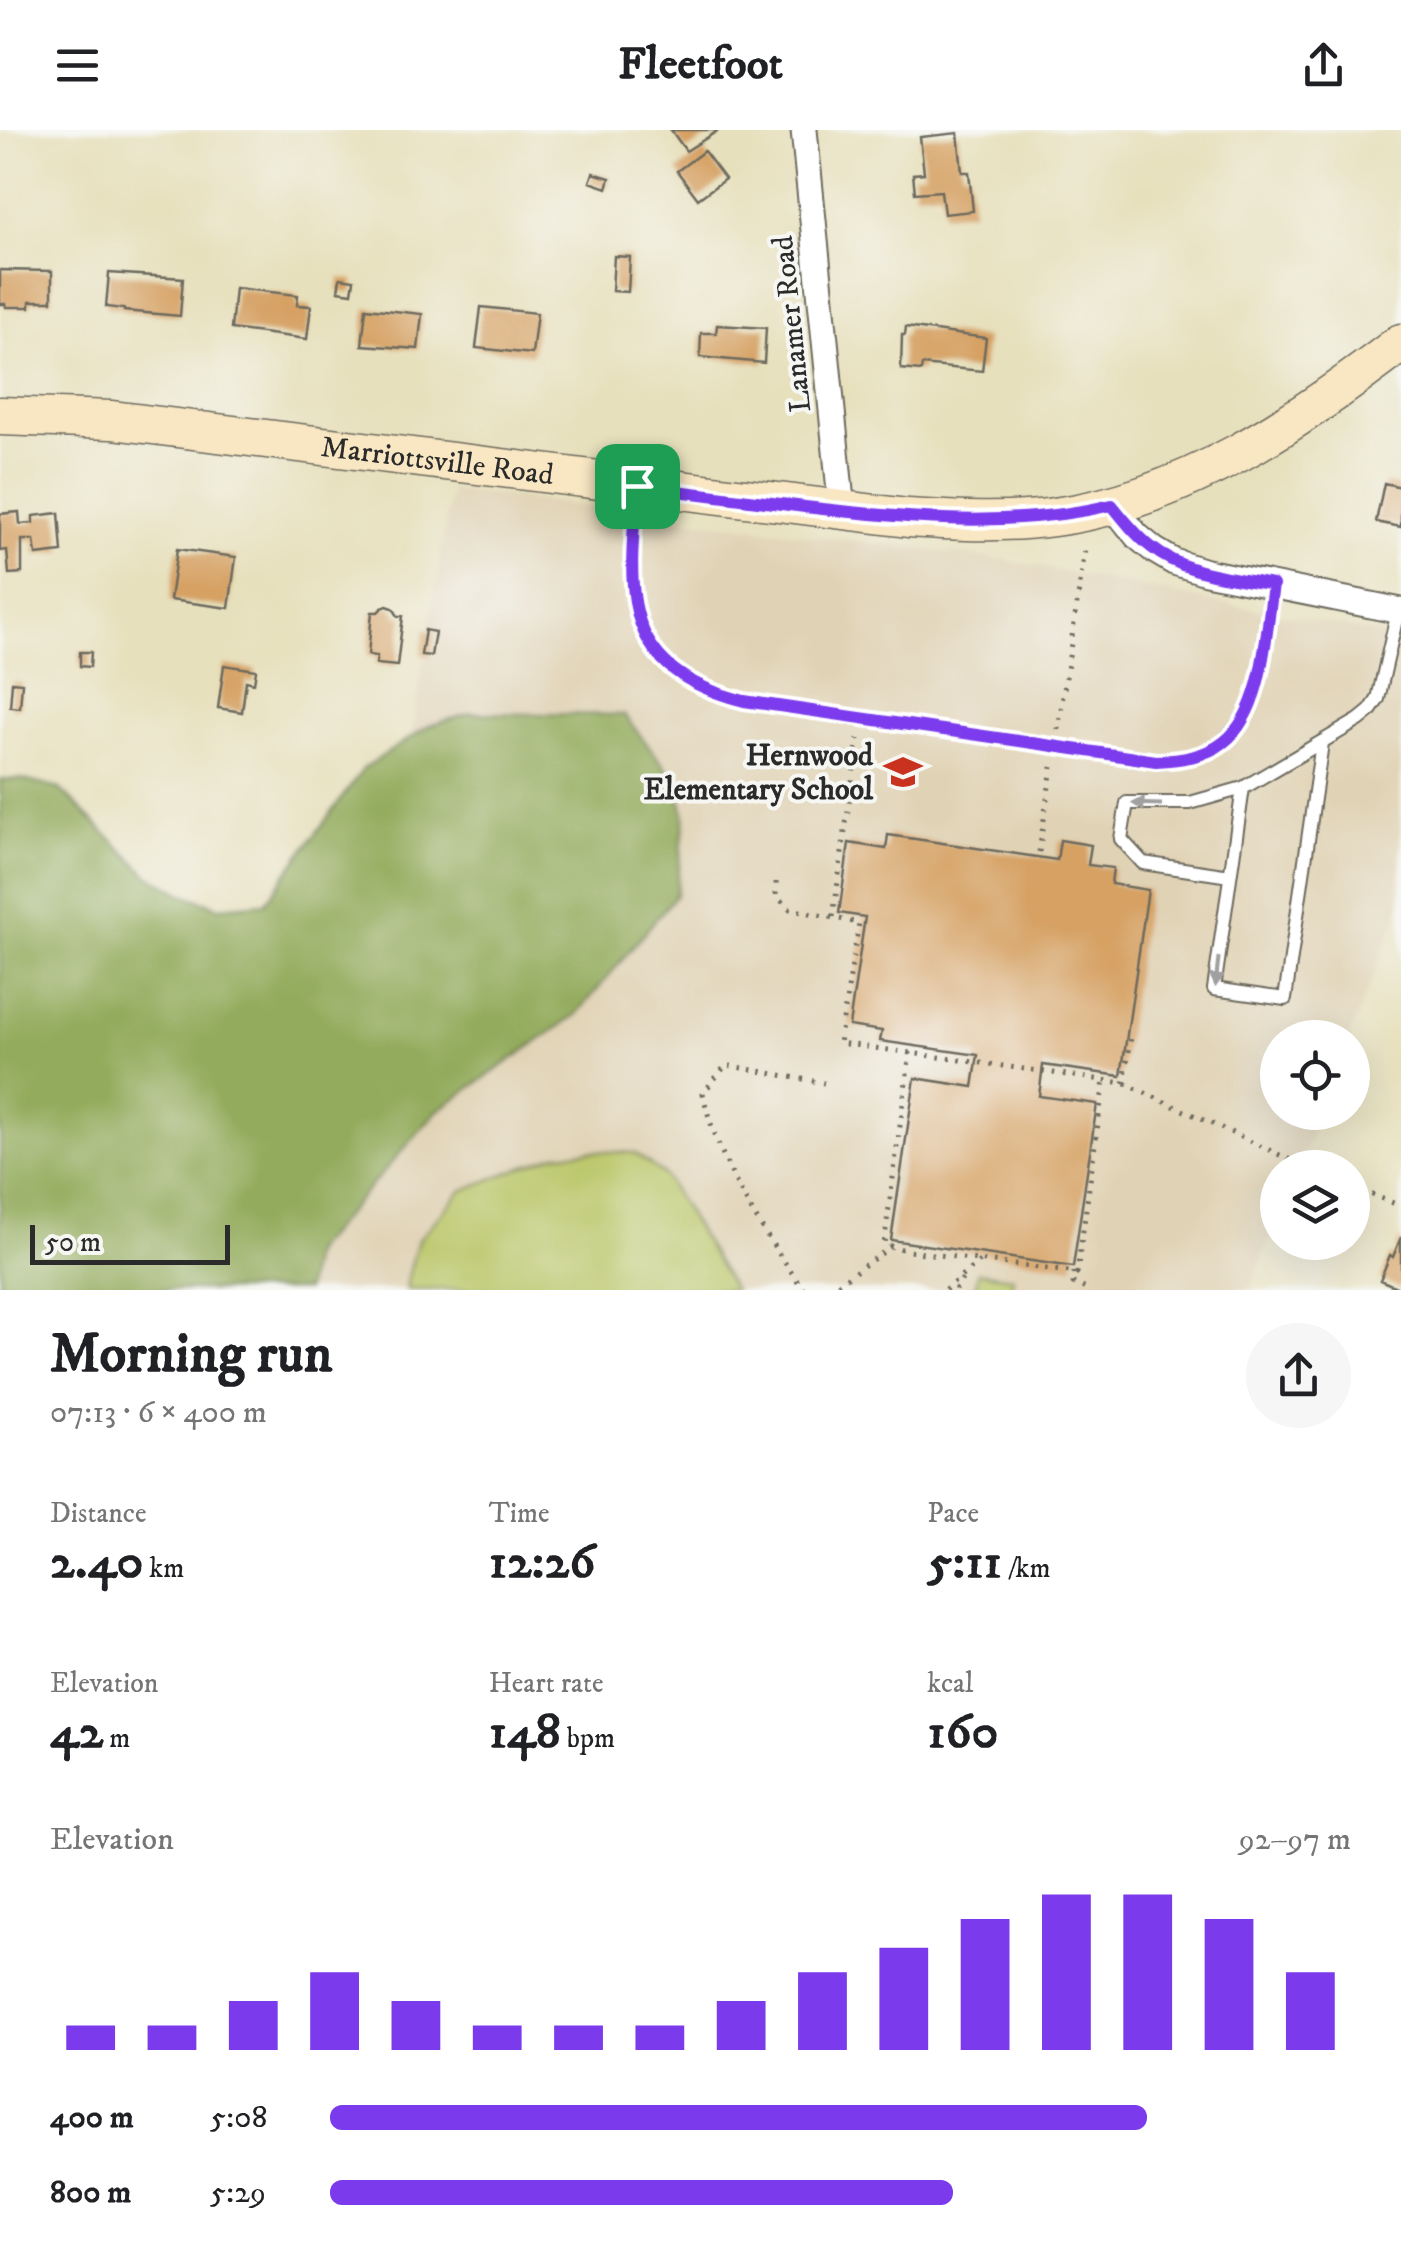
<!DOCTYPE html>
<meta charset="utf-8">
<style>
:root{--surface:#fff;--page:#f6f6f6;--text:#202124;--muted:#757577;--accent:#7c3aed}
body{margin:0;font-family:"IM FELL DW Pica",serif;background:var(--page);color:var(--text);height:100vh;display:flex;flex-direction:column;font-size:38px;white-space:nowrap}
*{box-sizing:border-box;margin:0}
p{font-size:32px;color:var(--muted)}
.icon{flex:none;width:55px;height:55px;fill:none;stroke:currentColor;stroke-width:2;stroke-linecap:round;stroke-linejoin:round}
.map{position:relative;height:1160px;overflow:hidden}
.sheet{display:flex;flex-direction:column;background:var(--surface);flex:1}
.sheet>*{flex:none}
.fabs{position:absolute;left:1260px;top:890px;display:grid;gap:20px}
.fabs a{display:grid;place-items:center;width:110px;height:110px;border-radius:50%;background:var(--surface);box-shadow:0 10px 40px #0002;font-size:50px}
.scale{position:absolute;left:30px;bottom:25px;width:200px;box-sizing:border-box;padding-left:10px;border:5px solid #2b2b2b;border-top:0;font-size:28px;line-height:35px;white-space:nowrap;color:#2b2b2b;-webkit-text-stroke:8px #f6f6f2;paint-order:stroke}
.pin{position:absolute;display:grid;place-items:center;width:85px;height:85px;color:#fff;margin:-42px;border-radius:20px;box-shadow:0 5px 15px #0006}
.round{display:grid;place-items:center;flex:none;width:105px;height:105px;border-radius:52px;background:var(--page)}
.headline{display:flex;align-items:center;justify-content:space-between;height:170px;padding:0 50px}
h1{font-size:55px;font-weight:700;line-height:75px}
.stats{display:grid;grid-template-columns:repeat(3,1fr);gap:15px;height:170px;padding:10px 50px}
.stats div{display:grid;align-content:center}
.stats b{font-size:50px;font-weight:700}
.stats small{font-size:28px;font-weight:400}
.stats p{font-size:28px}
.chart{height:280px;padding:20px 50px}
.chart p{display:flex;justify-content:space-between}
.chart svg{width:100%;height:180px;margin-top:10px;stroke:var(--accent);stroke-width:6}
ul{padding:0 50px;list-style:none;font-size:32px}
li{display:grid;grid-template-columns:160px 120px 1fr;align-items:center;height:75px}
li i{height:25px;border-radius:12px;background:var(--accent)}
header{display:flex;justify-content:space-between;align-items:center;height:130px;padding:0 50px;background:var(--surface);font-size:45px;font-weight:700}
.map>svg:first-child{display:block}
.built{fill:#e0d2b4}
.green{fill:#bac668;stroke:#72784a;stroke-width:2.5}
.forest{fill:#93ab5c;stroke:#5f6b44;stroke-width:2.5}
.building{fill:#d6a164}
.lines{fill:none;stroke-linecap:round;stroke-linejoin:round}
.service-casing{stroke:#6d6a5e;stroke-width:16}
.minor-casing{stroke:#6d6a5e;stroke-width:29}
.secondary-casing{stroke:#6d6a5e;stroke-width:41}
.path{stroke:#6d6a5e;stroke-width:5;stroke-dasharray:2.5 8;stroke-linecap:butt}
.service{stroke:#fff;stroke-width:12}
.minor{stroke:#fff;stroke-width:25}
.secondary{stroke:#f9e7c3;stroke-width:38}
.oneway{fill:#a0a0a0}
.route-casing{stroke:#fff;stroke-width:20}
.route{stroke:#7c3aed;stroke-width:12}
.labels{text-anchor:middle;stroke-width:8;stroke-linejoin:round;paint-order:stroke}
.street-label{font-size:30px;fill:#2b2b2b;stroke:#f6f6f2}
.poi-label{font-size:30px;font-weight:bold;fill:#2b2b2b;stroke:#f6f6f2;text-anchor:end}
</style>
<header><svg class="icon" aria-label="menu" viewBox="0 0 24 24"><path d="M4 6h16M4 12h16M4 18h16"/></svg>Fleetfoot<svg class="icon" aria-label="share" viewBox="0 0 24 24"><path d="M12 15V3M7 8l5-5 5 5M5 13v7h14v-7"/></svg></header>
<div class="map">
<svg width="1401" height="1160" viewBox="0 0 1401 1160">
<rect width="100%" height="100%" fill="#f6f6f2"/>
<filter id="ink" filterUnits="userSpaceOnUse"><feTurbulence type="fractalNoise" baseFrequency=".01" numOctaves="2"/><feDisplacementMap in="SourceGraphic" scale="20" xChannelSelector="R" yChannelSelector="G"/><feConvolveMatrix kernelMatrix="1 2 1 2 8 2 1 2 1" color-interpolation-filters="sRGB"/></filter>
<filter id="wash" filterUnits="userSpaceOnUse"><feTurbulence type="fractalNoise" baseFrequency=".0048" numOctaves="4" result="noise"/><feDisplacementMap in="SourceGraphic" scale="40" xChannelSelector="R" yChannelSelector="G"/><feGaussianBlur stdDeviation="2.25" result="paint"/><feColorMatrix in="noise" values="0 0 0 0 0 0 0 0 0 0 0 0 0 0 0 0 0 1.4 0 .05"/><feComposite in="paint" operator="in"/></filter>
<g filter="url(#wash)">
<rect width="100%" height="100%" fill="#e7e0bc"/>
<path class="built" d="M 451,359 L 1005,430 L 1401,508 L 1401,776 L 1349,907 L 1278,908 L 1278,982 L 1320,983 L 1298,1037 L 1278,1038 L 1277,1090 L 1250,1160 L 154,1160 L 348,1008 Z"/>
<path class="green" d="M 589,1021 L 635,1023 L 664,1045 L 734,1160 L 407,1160 L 407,1150 L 418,1110 L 461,1061 L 556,1024 Z
M 978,1142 L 1013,1147 L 1011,1160 L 975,1160 Z"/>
<path class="forest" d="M 471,583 L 624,585 L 674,648 L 685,686 L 676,765 L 576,885 L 437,981 L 312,1123 L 306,1160 L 0,1160 L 0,650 L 20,649 L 60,659 L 147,744 L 182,764 L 219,777 L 265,773 L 364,638 L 429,596 Z"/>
<g id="blocks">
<path class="building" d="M 671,0 L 719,0 L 686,21 Z
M 958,3 L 962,42 L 969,42 L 973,81 L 944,84 L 941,61 L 915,63 L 913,44 L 924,43 L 920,7 Z
M 704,21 L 725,49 L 698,69 L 677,41 Z
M 593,43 L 610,48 L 607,58 L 590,52 Z
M 614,126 L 630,127 L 628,162 L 612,161 Z
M 0,140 L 52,141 L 52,171 L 30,171 L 30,177 L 6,177 L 6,174 L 0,174 Z
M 109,143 L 183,148 L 180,186 L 124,181 L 124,179 L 106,177 Z
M 340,148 L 354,150 L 352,163 L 338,161 Z
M 235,158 L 298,165 L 297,175 L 311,176 L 307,209 L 231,199 Z
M 481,177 L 537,183 L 532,224 L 476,218 Z
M 366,178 L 422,184 L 418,219 L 362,215 Z
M 717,195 L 766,198 L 764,233 L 700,227 L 701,203 L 716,203 Z
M 906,197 L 986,208 L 982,241 L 922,235 L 921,241 L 901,239 L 902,205 L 905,205 Z
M 1384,353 L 1401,357 L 1401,397 L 1376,392 Z
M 19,382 L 20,394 L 33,393 L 33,386 L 59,383 L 62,422 L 36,425 L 34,410 L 22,410 L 22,443 L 9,444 L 7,420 L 0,421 L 0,384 Z
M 177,419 L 236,427 L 229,478 L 170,470 Z
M 387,476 L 393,478 L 398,486 L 403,486 L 397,536 L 376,534 L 377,526 L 368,525 L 372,482 L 378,482 L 382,478 Z
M 425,500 L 435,502 L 431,526 L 421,525 Z
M 80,522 L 91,522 L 90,537 L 80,536 Z
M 224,535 L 256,540 L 254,553 L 246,551 L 242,582 L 218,578 Z
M 12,552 L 22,553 L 20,578 L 10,577 Z
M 888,705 L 1057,730 L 1060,710 L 1091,715 L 1088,735 L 1113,738 L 1111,754 L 1148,760 L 1121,946 L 1043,935 L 1039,966 L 1097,974 L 1073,1137 L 891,1110 L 915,948 L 973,957 L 978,925 L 880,911 L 882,901 L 849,896 L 865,787 L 839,783 L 849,713 L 886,719 Z
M 1401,1107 L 1401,1159 L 1380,1150 L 1390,1125 L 1393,1127 Z"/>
</g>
</g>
<g filter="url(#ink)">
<use href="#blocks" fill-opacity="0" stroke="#6d6a5e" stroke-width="2.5"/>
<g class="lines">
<g class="service-casing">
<path id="service" d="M 637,358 C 628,465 621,539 744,571 L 1126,627 C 1145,629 1163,633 1182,629 C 1264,615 1263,521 1273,455
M 1243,658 L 1214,859 L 1285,869 L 1322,613
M 1230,746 L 1143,733 L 1121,709 L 1127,673 L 1190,673 L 1243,658 L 1359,590 L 1370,581 L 1378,569 L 1398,481"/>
</g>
<g class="minor-casing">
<path id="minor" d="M 804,0 L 842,381
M 1112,375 L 1137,406 L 1154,420 L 1174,432 L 1206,442 L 1401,481"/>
</g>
<g class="secondary-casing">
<g id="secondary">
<path id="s1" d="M 0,286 L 112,290 L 908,388 C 957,391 1006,394 1054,387 C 1186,369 1298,292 1401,213"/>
</g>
</g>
<path class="path" d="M 1058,600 L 1085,420
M 1039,722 L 1052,637
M 776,752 L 776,766 L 790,779 L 859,793 L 839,913 L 1124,953 L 1308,1038
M 833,787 L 858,609
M 910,922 L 884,1114 L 909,1121 L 1077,1143 L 1104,951
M 1124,953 L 1131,907
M 1352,1057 L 1401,1076
M 1074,1142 L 1073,1153 L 1086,1159
M 804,1160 C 764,1104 716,1031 703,963 L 726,935 L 824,953
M 829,1160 L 892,1116
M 945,1160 L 981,1130
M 955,1160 L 964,1146"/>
<use href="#service" class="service"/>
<use href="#minor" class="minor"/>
<use href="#secondary" class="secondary"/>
</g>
<defs><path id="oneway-solid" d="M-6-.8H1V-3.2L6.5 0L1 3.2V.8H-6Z" transform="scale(2.5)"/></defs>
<g class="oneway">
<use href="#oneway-solid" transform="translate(1147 674) rotate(-178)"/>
<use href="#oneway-solid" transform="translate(1217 842) rotate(96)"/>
</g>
</g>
<g class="lines" filter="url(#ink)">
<g class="route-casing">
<path id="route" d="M 637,356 C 693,363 749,370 805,377 C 908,389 1010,399 1112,375 C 1124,390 1136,405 1151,417 C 1184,444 1232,447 1273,455 C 1266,502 1264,581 1224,612 C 1205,627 1180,630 1156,631 L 744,571 C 618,539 628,463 637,356 Z"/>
</g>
<use href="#route" class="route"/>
</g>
<defs>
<g id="school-bare" transform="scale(3)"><path d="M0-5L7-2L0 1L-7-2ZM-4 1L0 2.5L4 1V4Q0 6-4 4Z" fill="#c8321e" stroke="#f6f6f2" stroke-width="2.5" paint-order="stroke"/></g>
</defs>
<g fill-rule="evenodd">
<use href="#school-bare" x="903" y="642"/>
</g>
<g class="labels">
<g class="street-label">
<text transform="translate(791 194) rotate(-96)" y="10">Lanamer Road</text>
<text dy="10" stroke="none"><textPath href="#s1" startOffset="440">Marriottsville Road</textPath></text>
</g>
<g class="poi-label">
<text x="873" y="635">Hernwood<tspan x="873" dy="34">Elementary School</tspan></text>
</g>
</g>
</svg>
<div class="fabs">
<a><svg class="icon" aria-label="locate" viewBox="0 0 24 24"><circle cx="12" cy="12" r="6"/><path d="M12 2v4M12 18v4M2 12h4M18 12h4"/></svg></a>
<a><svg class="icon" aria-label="layers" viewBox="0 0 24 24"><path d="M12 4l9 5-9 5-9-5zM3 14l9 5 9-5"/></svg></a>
</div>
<div class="scale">50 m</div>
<div class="pin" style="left:637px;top:356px;background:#1e9e55"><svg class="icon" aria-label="arrive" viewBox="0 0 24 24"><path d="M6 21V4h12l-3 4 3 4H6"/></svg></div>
</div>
<section class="sheet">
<div class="headline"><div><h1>Morning run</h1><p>07:13 · 6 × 400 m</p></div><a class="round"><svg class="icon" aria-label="share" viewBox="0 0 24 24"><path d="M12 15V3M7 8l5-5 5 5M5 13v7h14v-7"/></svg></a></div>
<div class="stats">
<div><p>Distance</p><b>2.40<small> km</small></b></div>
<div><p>Time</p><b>12:26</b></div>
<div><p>Pace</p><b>5:11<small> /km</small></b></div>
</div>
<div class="stats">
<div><p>Elevation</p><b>42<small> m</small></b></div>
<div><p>Heart rate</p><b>148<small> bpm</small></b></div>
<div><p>kcal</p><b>160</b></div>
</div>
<div class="chart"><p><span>Elevation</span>92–97 m</p>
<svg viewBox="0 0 160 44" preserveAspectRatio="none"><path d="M5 44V38M15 44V38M25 44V32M35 44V25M45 44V32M55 44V38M65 44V38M75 44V38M85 44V32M95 44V25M105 44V19M115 44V12M125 44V6M135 44V6M145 44V12M155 44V25"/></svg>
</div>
<ul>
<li><b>400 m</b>5:08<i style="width:80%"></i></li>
<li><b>800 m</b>5:29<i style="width:61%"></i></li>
</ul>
</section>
